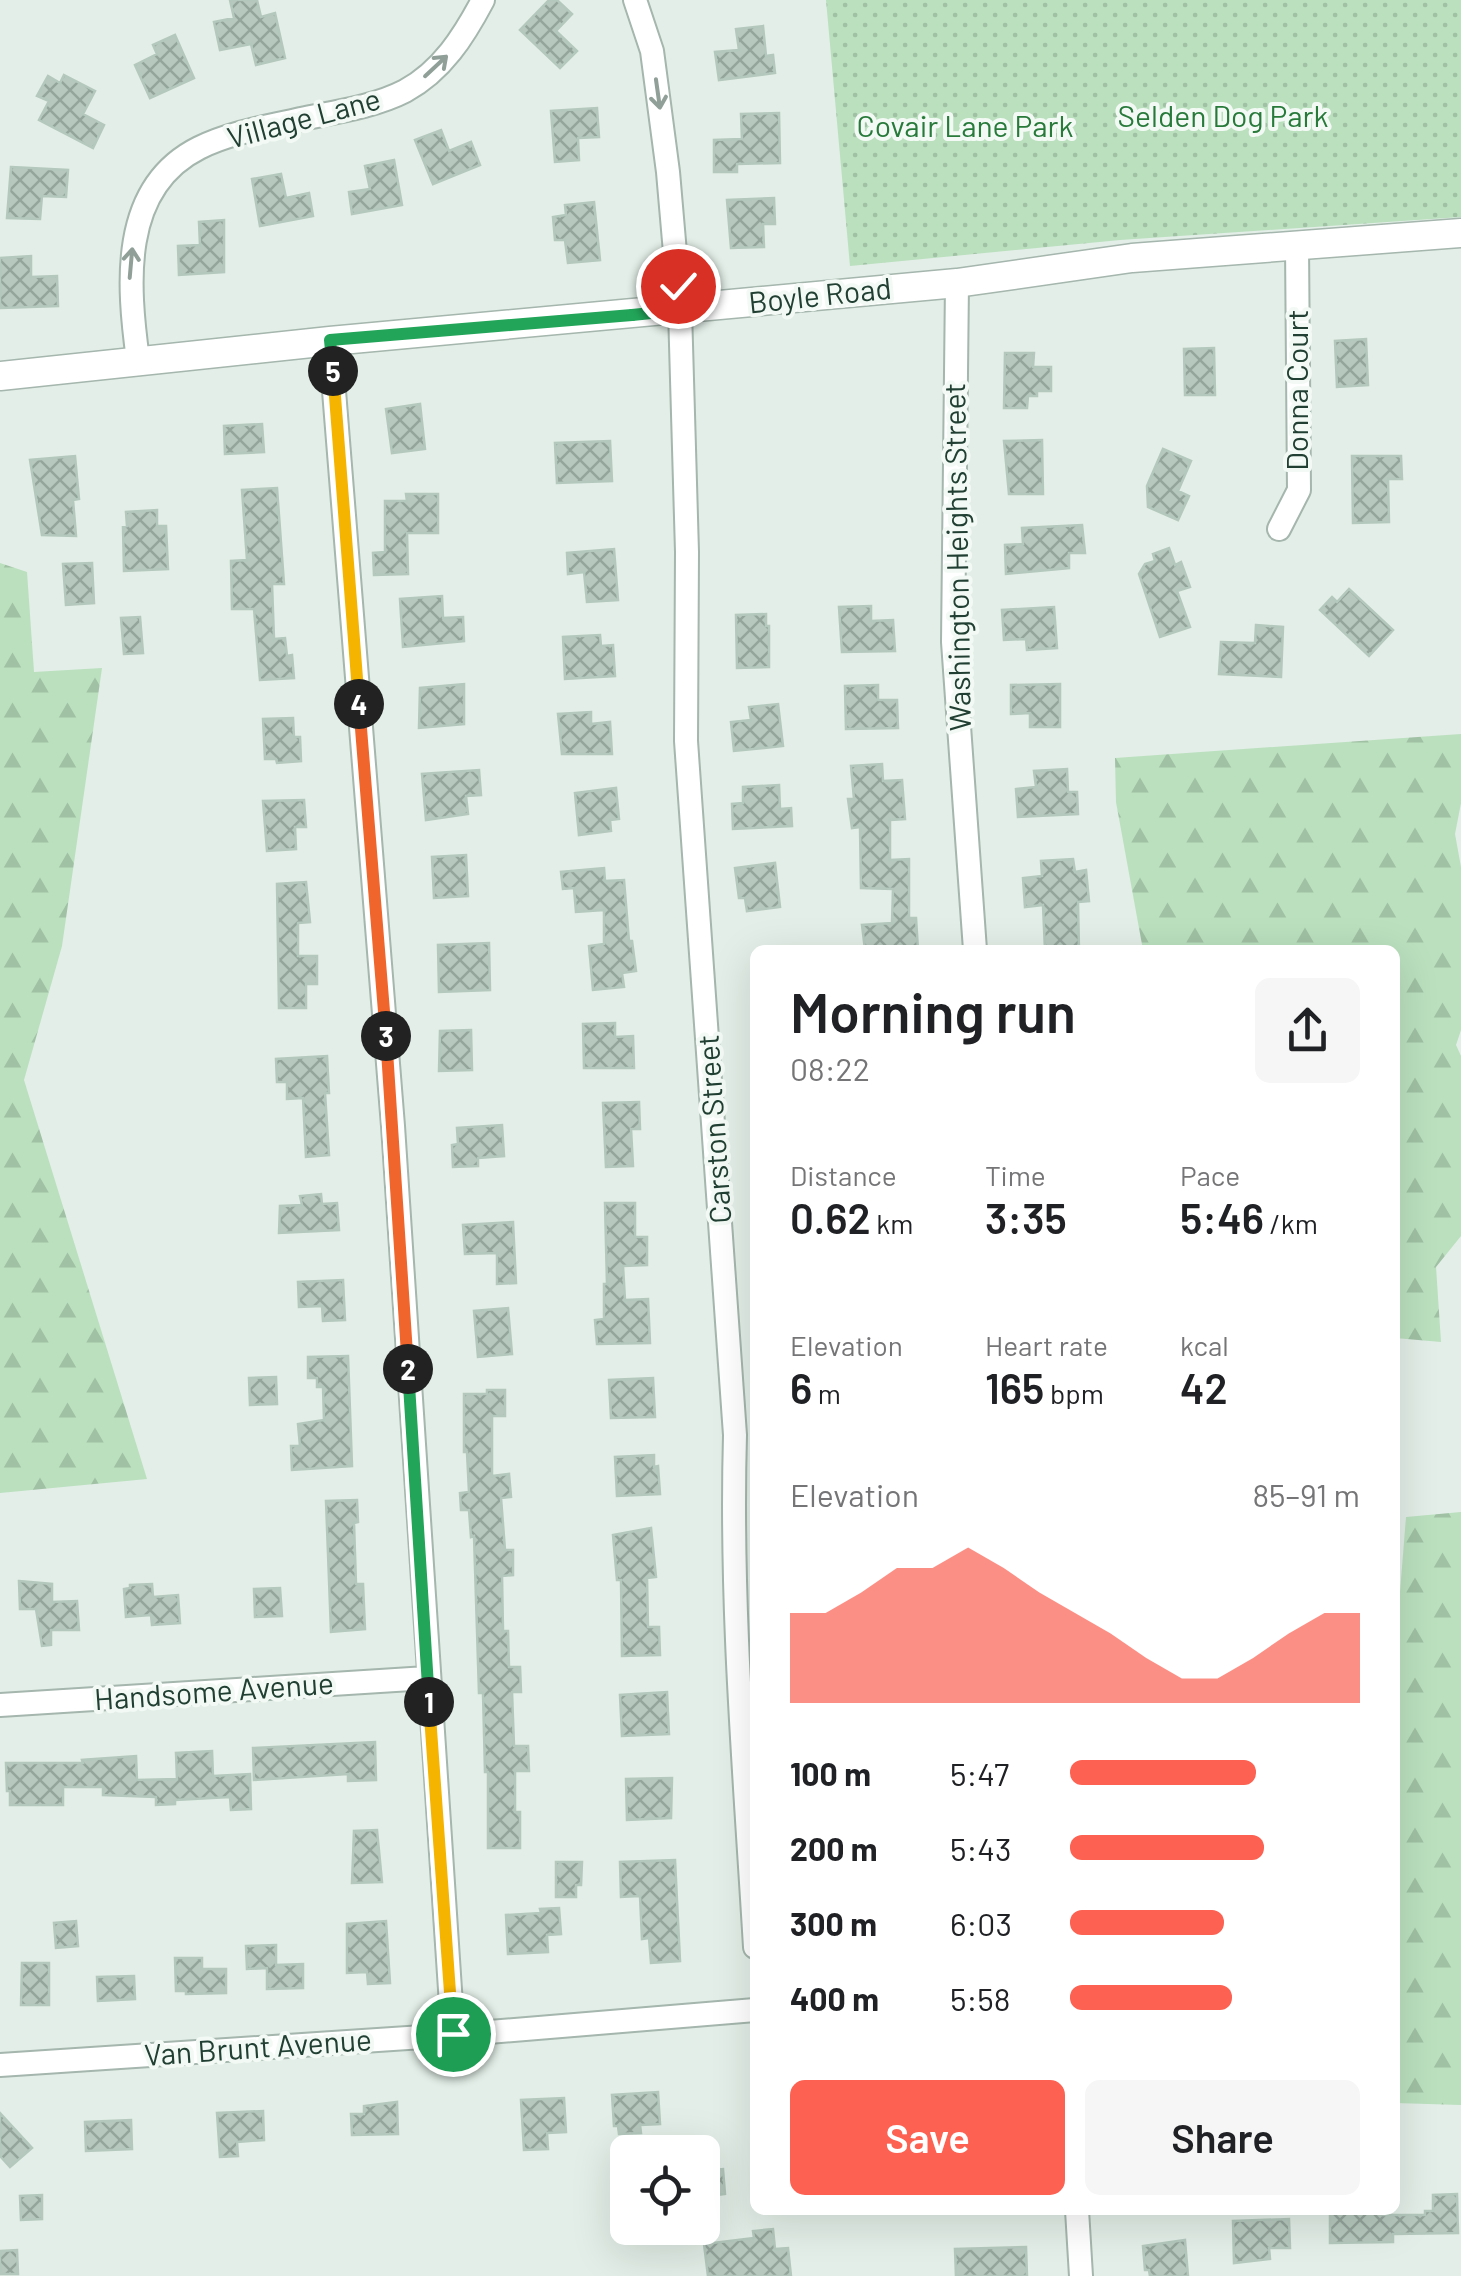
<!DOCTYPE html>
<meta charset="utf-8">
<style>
:root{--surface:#fff;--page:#f6f6f6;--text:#202124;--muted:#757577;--accent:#fc6152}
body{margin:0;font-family:Barlow,sans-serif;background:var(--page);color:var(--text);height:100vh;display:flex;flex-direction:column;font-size:38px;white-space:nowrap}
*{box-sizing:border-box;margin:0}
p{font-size:32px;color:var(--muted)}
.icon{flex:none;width:55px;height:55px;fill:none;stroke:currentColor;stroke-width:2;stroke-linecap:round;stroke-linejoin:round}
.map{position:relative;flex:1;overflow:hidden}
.side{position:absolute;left:750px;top:945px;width:650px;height:1270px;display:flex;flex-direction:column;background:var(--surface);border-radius:15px;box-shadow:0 10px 40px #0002}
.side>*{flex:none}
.tools{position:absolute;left:610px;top:2135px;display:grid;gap:20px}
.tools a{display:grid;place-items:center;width:110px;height:110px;border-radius:15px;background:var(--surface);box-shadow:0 10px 40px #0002;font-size:50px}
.pin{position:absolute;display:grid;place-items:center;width:85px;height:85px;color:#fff;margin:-42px;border:5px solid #fff;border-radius:50%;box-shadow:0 2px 10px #0007}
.km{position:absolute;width:50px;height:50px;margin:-25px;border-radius:50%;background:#222;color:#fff;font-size:28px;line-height:50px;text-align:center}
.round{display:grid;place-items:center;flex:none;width:105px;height:105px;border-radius:15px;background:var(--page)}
.headline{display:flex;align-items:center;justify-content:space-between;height:170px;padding:0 40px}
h1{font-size:55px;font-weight:600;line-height:75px}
.stats{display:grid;grid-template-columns:repeat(3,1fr);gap:15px;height:170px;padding:10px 40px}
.stats div{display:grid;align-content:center}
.stats b{font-size:42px;font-weight:600}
.stats small{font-size:28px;font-weight:400}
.stats p{font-size:28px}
.chart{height:280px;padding:20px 40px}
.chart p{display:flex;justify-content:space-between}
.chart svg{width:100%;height:180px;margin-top:10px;fill:var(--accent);opacity:.7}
.button{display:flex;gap:20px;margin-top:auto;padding:20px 40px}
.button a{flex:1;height:115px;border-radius:15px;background:var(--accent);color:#fff;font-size:40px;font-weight:600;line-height:115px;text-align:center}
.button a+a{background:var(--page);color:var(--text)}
ul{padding:0 40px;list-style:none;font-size:32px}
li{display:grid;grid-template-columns:160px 120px 1fr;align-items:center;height:75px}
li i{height:25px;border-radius:12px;background:var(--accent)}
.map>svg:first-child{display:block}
.forest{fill:url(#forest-firs)}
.park{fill:url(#park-dots)}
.building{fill:url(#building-cross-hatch);stroke:#b4c8bd;stroke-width:2.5}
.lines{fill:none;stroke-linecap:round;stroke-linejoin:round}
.minor-casing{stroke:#a4b6ad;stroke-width:26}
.tertiary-casing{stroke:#a4b6ad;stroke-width:31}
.minor{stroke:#fff;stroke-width:22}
.tertiary{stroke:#fff;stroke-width:28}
.oneway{stroke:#90a099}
.split-1-casing{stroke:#fff;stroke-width:20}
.split-2-casing{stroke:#fff;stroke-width:20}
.split-3-casing{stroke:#fff;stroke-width:20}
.split-4-casing{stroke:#fff;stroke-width:20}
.split-5-casing{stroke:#fff;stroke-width:20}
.split-6-casing{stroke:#fff;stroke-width:20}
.split-7-casing{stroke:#fff;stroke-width:20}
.split-1{stroke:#f5b400;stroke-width:12}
.split-2{stroke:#22a559;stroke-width:12}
.split-3{stroke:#f0652b;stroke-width:12}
.split-4{stroke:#f0652b;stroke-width:12}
.split-5{stroke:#f5b400;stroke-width:12}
.split-6{stroke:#22a559;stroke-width:12}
.split-7{stroke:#22a559;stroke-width:12}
.labels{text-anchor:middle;stroke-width:8;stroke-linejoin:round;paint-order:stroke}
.park-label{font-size:30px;fill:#287a3b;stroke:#f3faf5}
.street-label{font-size:30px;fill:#214033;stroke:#f3faf5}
</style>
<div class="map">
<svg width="1461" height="2276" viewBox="0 0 1461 2276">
<defs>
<pattern id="forest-firs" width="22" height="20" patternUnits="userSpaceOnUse" patternTransform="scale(2.5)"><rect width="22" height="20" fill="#bae0be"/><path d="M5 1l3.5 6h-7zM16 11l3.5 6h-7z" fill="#a0c1a4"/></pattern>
<pattern id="park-dots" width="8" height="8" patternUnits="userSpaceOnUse" patternTransform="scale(2.5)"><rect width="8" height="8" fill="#bae0be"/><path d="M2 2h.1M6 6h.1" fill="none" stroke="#a0c1a4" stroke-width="1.8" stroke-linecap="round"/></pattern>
<pattern id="building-cross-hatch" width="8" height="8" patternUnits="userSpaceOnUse" patternTransform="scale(2.5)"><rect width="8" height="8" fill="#b7c9bf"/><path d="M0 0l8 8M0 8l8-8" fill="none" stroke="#94a59c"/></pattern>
</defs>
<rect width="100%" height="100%" fill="#e2eee7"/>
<path class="forest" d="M 0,563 L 27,572 L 34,672 L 102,668 L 62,946 L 24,1080 L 147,1479 L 0,1493 Z
M 1461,734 L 1461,803 L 1455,834 L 1461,867 L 1461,1030 L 1456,1045 L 1461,1056 L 1461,1236 L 1436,1267 L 1441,1342 L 1395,1338 L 1395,950 L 1143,950 L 1116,802 L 1115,758 Z
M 1461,1512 L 1461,2105 L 1395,2103 L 1395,1655 L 1406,1517 Z"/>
<path class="park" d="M 826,0 L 1461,0 L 1461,217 L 1120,240 L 850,266 Z"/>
<path class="building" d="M 230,0 L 257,0 L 261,17 L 275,13 L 285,58 L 256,65 L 251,44 L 220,50 L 214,22 L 234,18 Z
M 549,0 L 557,0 L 572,14 L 556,31 L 577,51 L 560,68 L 520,30 Z
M 763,26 L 766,56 L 773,55 L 775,73 L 719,80 L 715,52 L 739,50 L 736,29 Z
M 175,35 L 194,78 L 150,98 L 135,65 L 157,54 L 153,45 Z
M 64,75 L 95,91 L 83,114 L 104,125 L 93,148 L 39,120 L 49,101 L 37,96 L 48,76 L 60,83 Z
M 597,108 L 599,137 L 578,138 L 579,160 L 555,162 L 551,111 Z
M 779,113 L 780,163 L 737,164 L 737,172 L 714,172 L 714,140 L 742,139 L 741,114 Z
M 441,130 L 449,151 L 471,142 L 480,165 L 433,184 L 415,140 Z
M 394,160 L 402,205 L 352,214 L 349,192 L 370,189 L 365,166 Z
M 11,167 L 68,170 L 66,197 L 42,196 L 40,219 L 7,218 Z
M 281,174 L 286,198 L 309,193 L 313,216 L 260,226 L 252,179 Z
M 774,198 L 775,224 L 763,224 L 764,247 L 731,248 L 727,200 Z
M 594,202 L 600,260 L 568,263 L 565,240 L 555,240 L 553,217 L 566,215 L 565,205 Z
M 224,220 L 224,272 L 179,275 L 178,246 L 200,245 L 199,222 Z
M 31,256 L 31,277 L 57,276 L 58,306 L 0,308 L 0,258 Z
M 1366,339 L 1368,385 L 1337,387 L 1335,341 Z
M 1214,348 L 1215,395 L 1185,395 L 1184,349 Z
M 1005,353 L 1034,353 L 1033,367 L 1051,367 L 1051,391 L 1037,391 L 1037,396 L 1028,396 L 1027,408 L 1004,408 Z
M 420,404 L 425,449 L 392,453 L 386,409 Z
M 262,424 L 264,452 L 225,454 L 224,426 Z
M 1042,440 L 1043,494 L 1009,494 L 1004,441 Z
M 610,441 L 612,481 L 557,483 L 555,443 Z
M 1163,449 L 1191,461 L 1178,491 L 1189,496 L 1178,520 L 1148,507 L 1147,486 Z
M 75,456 L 79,499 L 73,500 L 76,536 L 42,535 L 30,460 Z
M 1352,456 L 1401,456 L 1402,479 L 1388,479 L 1389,522 L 1353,523 Z
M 277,488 L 284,584 L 272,584 L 274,639 L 285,638 L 287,656 L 292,655 L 294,678 L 260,680 L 254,609 L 232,609 L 231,561 L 247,560 L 242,490 Z
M 406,494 L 438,494 L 438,533 L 407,533 L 408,574 L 374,575 L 373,553 L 385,552 L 385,501 L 407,501 Z
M 157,510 L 157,526 L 166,526 L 168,569 L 124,571 L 123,527 L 127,526 L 126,512 Z
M 1082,525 L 1085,553 L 1069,553 L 1069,568 L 1006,574 L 1005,545 L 1023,544 L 1022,528 Z
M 1169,548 L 1175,565 L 1181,562 L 1190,587 L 1177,591 L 1190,627 L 1160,637 L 1139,574 L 1145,564 L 1155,561 L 1153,554 Z
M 614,549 L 618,600 L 587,602 L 584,572 L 568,574 L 567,553 Z
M 92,563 L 94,603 L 66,605 L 63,564 Z
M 1349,589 L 1393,630 L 1369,656 L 1320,610 L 1332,597 L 1337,602 Z
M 442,596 L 443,618 L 463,617 L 464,641 L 403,647 L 400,599 Z
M 871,606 L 871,621 L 893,620 L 895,651 L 842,652 L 839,607 Z
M 1054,607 L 1057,648 L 1027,650 L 1026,639 L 1004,640 L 1002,610 Z
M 766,614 L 766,626 L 769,626 L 769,667 L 737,668 L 736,615 Z
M 140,617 L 143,653 L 124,654 L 121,618 Z
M 1256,625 L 1283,627 L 1281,677 L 1219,674 L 1221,642 L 1255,643 Z
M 600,635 L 601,646 L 613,645 L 615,676 L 565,679 L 563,637 Z
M 464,684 L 464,724 L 419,728 L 420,688 Z
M 1060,684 L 1060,727 L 1030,727 L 1030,713 L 1011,714 L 1011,685 Z
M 878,685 L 878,700 L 897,700 L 898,728 L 846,729 L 845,686 Z
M 778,704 L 783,746 L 734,751 L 731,722 L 751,720 L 749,707 Z
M 591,712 L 591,724 L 610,722 L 612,754 L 562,754 L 558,714 Z
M 293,718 L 294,737 L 300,737 L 301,761 L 277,763 L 276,759 L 265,759 L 263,719 Z
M 882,764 L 883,781 L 902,780 L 905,819 L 890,820 L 890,860 L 909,859 L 909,918 L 916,918 L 918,950 L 865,950 L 862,925 L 892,923 L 893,889 L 861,888 L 860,827 L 852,828 L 848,799 L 854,799 L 851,766 Z
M 1067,769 L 1068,792 L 1077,792 L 1078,814 L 1018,817 L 1016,789 L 1036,787 L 1034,771 Z
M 479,770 L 481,795 L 466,796 L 468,814 L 426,820 L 422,774 Z
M 779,785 L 780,809 L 791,808 L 792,826 L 733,829 L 732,804 L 743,803 L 743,787 Z
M 616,788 L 619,819 L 610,820 L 611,831 L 579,835 L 575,793 Z
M 304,800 L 306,827 L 295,827 L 296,849 L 267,851 L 263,801 Z
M 466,855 L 468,896 L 434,898 L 432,857 Z
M 1073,859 L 1075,872 L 1086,870 L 1089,901 L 1078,902 L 1079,950 L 1045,950 L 1043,905 L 1025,907 L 1023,878 L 1042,876 L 1041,861 Z
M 775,863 L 780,907 L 747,911 L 745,898 L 739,898 L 735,868 Z
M 604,868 L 605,881 L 624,880 L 629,941 L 632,941 L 636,971 L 622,973 L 624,987 L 593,990 L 589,946 L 604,944 L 604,910 L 576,912 L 574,888 L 563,889 L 561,872 Z
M 306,882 L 310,922 L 298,923 L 298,956 L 317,956 L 317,984 L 306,984 L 306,1008 L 279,1008 L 277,884 Z
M 489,943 L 490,990 L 439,992 L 438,945 Z
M 615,1023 L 615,1037 L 633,1036 L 634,1068 L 584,1068 L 583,1024 Z
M 471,1030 L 472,1070 L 439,1071 L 440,1031 Z
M 327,1056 L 329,1093 L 325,1093 L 329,1155 L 306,1157 L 303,1098 L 287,1099 L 287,1082 L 277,1082 L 276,1059 Z
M 639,1102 L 640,1129 L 631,1129 L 633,1166 L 606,1167 L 603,1103 Z
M 502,1125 L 504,1156 L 478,1158 L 478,1166 L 453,1167 L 452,1145 L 458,1144 L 457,1128 Z
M 321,1194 L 322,1204 L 337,1203 L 339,1230 L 279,1233 L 280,1206 L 302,1205 L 300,1196 Z
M 605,1203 L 635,1203 L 635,1237 L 647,1237 L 647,1265 L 623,1266 L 625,1300 L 648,1299 L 650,1343 L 597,1344 L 595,1320 L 604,1319 L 604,1284 L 607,1284 Z
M 513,1222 L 516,1283 L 497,1284 L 497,1253 L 465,1254 L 463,1225 Z
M 343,1280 L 345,1320 L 323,1321 L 322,1306 L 299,1307 L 298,1282 Z
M 508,1308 L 512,1354 L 478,1357 L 474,1311 Z
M 348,1356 L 352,1466 L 292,1470 L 291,1446 L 300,1446 L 298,1424 L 324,1420 L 323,1387 L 317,1387 L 317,1378 L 308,1378 L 308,1357 Z
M 276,1377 L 277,1404 L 250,1405 L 249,1378 Z
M 653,1378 L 655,1417 L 611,1418 L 609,1380 Z
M 487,1390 L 505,1390 L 505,1416 L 492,1416 L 492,1476 L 509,1474 L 511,1497 L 501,1498 L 505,1550 L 513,1550 L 513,1575 L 502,1576 L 503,1631 L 508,1631 L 509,1667 L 520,1667 L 521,1692 L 512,1692 L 514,1746 L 528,1746 L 529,1771 L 515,1771 L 515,1812 L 520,1812 L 520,1848 L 488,1848 L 488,1772 L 485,1772 L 483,1693 L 479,1693 L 474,1536 L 471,1537 L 469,1510 L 461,1510 L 460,1493 L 469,1492 L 467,1452 L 464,1452 L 464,1394 L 487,1394 Z
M 654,1455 L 654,1467 L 658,1466 L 660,1494 L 617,1496 L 615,1457 Z
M 357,1500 L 358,1522 L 354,1523 L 356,1584 L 363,1584 L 365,1629 L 331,1632 L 326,1501 Z
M 651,1528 L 656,1577 L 647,1578 L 648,1627 L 659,1627 L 660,1655 L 622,1656 L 621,1580 L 617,1580 L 613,1535 Z
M 19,1581 L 52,1584 L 52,1602 L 77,1601 L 79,1630 L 51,1630 L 51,1645 L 42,1646 L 36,1609 L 20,1609 Z
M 152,1584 L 153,1597 L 178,1595 L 180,1623 L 152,1625 L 151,1615 L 126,1617 L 124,1589 L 130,1588 L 130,1585 Z
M 280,1588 L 282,1616 L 255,1617 L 254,1589 Z
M 667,1692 L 669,1734 L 622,1736 L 620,1695 Z
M 375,1742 L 376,1780 L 348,1781 L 348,1774 L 254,1780 L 253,1748 Z
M 212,1751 L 213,1776 L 250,1774 L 251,1809 L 231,1810 L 230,1797 L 175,1800 L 175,1804 L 156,1805 L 156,1797 L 103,1795 L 103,1787 L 63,1787 L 63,1805 L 10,1805 L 10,1791 L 7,1791 L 6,1763 L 83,1763 L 82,1760 L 136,1756 L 137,1780 L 177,1779 L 176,1753 Z
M 672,1778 L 671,1818 L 627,1820 L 626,1779 Z
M 377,1830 L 382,1882 L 352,1883 L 354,1831 Z
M 675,1860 L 680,1961 L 651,1963 L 649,1938 L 642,1939 L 640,1896 L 621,1897 L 620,1862 Z
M 556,1862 L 582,1862 L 581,1885 L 576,1885 L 576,1897 L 556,1897 Z
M 559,1908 L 561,1934 L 547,1935 L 548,1952 L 508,1954 L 506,1915 L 541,1913 L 540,1909 Z
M 76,1921 L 78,1946 L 56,1948 L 54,1923 Z
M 386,1921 L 390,1983 L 368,1984 L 367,1972 L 347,1973 L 347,1924 Z
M 276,1945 L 276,1965 L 303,1964 L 303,1988 L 267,1989 L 267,1968 L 247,1969 L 246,1946 Z
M 175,1958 L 202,1958 L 202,1969 L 226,1969 L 226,1993 L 186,1994 L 186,1991 L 176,1991 Z
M 22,1963 L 49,1963 L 49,2005 L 21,2005 Z
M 134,1976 L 135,1999 L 98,2001 L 97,1977 Z
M 658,2092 L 660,2124 L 640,2125 L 641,2133 L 619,2134 L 618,2126 L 614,2126 L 612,2095 Z
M 564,2098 L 566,2132 L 547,2133 L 548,2149 L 524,2150 L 521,2100 Z
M 397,2102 L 398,2134 L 352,2135 L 351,2114 L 364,2114 L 364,2106 Z
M 263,2111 L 264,2140 L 237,2142 L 238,2156 L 220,2157 L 217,2113 Z
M 0,2113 L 32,2148 L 10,2167 L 0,2156 Z
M 131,2120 L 132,2149 L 86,2151 L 85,2122 Z
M 723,2169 L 725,2194 L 702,2197 L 702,2171 Z
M 1457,2194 L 1458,2233 L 1393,2234 L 1393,2242 L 1330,2243 L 1330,2213 L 1383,2210 L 1383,2215 L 1425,2215 L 1425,2211 L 1433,2211 L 1433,2195 Z
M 42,2195 L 42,2219 L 21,2220 L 20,2196 Z
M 1289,2219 L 1290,2248 L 1269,2248 L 1270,2259 L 1234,2263 L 1233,2221 Z
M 773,2229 L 775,2249 L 788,2248 L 791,2276 L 708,2276 L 704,2244 L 754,2238 L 753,2231 Z
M 1185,2240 L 1188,2276 L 1150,2276 L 1149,2270 L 1145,2270 L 1143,2246 Z
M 1026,2247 L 1027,2276 L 956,2276 L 955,2249 Z
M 17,2250 L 18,2274 L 0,2274 L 0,2251 Z"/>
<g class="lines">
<g class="minor-casing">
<path id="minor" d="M 635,0 L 652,51 L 668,172 L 680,310 L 687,552 L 686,741 L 735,1435 C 730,1606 745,1777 755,1947
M 957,283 L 953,642 L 975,950
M 330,341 L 393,1126 L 453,2035
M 138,360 C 128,286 119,188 199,148 C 231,132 267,127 301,119 C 335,112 374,107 405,91 C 442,71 464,36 483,0
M 1279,529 L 1299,490 L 1297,245
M 0,1705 L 427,1678
M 0,2065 L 453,2035 L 755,2010
M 1077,2210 L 1081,2276"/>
</g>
<g class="tertiary-casing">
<path id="tertiary" d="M 0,376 L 330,341 L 957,283 L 1132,258 L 1461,233"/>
</g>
<use href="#minor" class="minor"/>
<use href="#tertiary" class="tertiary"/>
</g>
<defs><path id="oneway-shaft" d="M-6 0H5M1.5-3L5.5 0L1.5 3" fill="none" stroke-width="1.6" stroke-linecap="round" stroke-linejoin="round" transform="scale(2.5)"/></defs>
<g class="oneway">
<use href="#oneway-shaft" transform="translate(436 66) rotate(-43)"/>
<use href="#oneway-shaft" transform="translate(658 94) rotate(82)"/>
<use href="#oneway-shaft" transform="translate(131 263) rotate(-85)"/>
</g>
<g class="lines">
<g class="split-1-casing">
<path id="split-1" d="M 429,1702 L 453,2034"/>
</g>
<g class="split-2-casing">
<path id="split-2" d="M 408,1369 L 429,1702"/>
</g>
<g class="split-3-casing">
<path id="split-3" d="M 386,1036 L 408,1369"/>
</g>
<g class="split-4-casing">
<path id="split-4" d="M 359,704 L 386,1036"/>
</g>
<g class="split-5-casing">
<path id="split-5" d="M 333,371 L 359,704"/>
</g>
<g class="split-6-casing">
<path id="split-6" d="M 333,371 L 330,340 L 632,315"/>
</g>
<g class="split-7-casing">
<path id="split-7" d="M 632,315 L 680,310 L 678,286"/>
</g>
<use href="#split-1" class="split-1"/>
<use href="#split-2" class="split-2"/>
<use href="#split-3" class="split-3"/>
<use href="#split-4" class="split-4"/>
<use href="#split-5" class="split-5"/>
<use href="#split-6" class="split-6"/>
<use href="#split-7" class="split-7"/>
</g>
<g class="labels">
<g class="park-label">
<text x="1223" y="127">Selden Dog Park</text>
<text x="965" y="137">Covair Lane Park</text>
</g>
<g class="street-label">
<text transform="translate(304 119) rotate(-15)" y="10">Village Lane</text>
<text transform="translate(820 296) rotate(-6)" y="10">Boyle Road</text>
<text transform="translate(1298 390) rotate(-90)" y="10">Donna Court</text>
<text transform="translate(958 557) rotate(-91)" y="10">Washington Heights Street</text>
<text transform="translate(715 1129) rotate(-94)" y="10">Carston Street</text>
<text transform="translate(214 1692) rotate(-4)" y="10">Handsome Avenue</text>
<text transform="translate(258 2048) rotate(-4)" y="10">Van Brunt Avenue</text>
</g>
</g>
</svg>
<div class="tools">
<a><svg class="icon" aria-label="locate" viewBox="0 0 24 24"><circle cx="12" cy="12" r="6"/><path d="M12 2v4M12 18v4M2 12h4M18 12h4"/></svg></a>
</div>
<div class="pin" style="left:453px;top:2034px;background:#1e9e55"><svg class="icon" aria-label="arrive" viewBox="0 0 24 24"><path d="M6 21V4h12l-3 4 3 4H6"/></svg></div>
<div class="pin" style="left:678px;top:286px;background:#d93025"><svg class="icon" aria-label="check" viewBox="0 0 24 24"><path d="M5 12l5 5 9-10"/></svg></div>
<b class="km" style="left:429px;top:1702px">1</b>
<b class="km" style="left:408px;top:1369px">2</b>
<b class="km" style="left:386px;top:1036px">3</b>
<b class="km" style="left:359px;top:704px">4</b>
<b class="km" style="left:333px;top:371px">5</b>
<section class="side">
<div class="headline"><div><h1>Morning run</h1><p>08:22</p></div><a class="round"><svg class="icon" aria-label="share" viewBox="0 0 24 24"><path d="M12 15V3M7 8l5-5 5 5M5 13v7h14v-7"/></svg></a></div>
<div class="stats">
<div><p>Distance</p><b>0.62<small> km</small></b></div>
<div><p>Time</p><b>3:35</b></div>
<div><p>Pace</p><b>5:46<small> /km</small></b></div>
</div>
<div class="stats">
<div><p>Elevation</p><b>6<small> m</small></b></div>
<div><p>Heart rate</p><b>165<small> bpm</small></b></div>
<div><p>kcal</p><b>42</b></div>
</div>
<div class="chart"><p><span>Elevation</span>85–91 m</p>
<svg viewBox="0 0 160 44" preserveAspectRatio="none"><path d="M0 44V22L10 22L20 17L30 11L40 11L50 6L60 11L70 17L80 22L90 27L100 33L110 38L120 38L130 33L140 27L150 22L160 22V44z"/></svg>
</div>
<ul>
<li><b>100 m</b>5:47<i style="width:64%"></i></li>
<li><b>200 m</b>5:43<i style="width:67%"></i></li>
<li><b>300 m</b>6:03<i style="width:53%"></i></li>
<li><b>400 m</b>5:58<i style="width:56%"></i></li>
</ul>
<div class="button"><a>Save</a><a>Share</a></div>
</section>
</div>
